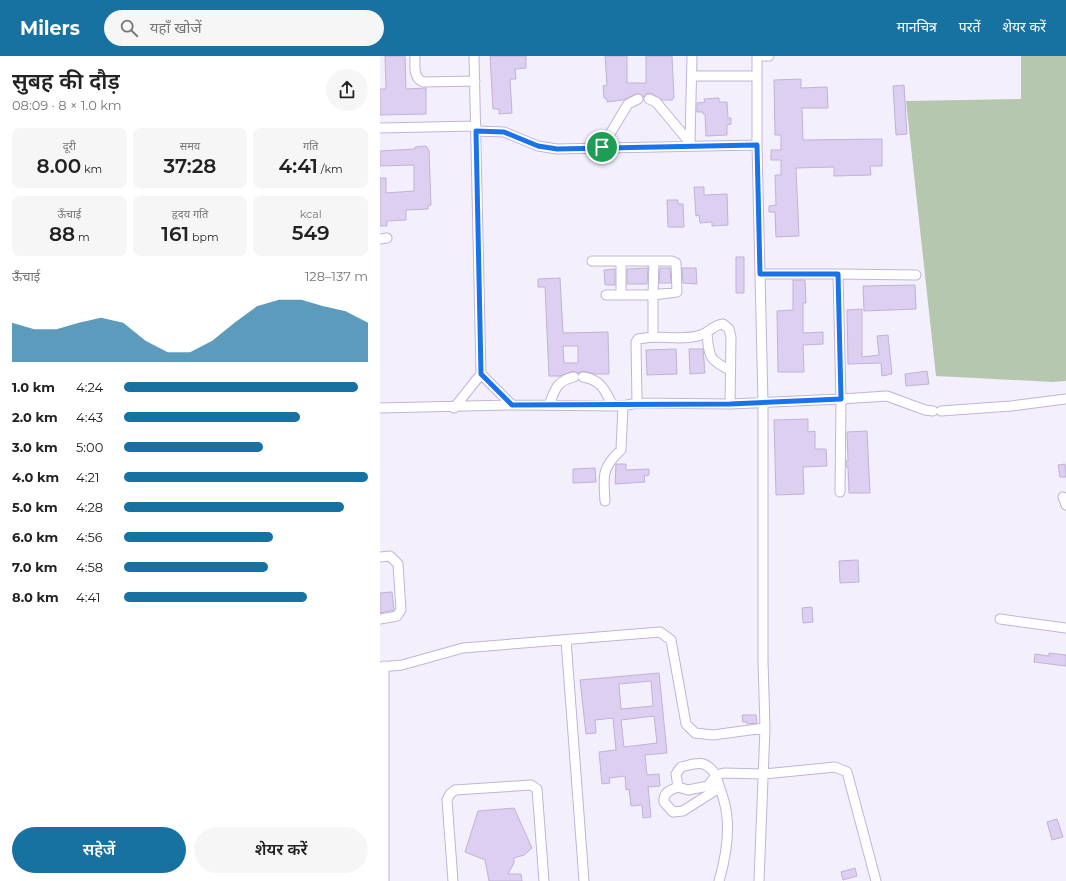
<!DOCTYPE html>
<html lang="hi">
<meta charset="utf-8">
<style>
:root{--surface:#fff;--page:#f6f6f6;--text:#222;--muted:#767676;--accent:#1872a1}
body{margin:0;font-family:Montserrat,"Noto Sans Devanagari",sans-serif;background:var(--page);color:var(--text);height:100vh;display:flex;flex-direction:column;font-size:15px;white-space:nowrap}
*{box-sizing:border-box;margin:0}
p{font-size:13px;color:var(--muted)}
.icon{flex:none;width:22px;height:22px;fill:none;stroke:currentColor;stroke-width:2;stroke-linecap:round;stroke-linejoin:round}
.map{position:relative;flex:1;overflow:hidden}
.drawer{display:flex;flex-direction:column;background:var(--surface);width:380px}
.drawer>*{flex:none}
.pin{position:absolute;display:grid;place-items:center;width:34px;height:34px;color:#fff;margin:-17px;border:2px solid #fff;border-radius:50%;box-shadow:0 1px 4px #0007}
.round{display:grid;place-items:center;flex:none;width:42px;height:42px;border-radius:21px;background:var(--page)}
.overview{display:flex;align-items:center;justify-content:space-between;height:68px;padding:0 12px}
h1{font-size:22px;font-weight:600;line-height:30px}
.figures{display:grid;grid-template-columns:repeat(3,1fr);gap:6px;height:68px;padding:4px 12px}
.figures div{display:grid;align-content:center;border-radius:8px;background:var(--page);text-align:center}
.figures b{font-size:20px;font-weight:600}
.figures small{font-size:11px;font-weight:400}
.figures p{font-size:11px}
.chart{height:112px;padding:8px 12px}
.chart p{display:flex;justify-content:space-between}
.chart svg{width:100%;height:72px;margin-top:4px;fill:var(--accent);opacity:.7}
.cta{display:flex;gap:8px;margin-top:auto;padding:8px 12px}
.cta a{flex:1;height:46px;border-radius:24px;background:var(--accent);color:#fff;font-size:16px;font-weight:600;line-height:46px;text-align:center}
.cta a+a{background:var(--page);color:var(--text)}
ul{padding:0 12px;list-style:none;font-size:13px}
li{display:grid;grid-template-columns:64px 48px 1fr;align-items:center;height:30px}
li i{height:10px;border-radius:5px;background:var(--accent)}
header{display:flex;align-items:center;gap:24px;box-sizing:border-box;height:56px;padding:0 20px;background:var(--accent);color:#fff}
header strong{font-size:19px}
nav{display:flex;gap:22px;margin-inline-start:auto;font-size:14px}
.search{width:280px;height:36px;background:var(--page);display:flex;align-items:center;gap:10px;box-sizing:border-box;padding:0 14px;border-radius:22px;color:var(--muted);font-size:15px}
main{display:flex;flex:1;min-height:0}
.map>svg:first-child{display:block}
.green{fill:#b5c8af}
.building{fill:#dccff1;stroke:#c0b3d4;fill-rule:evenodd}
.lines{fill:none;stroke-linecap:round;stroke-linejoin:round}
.minor-casing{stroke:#c1b4d5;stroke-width:11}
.minor{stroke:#fff;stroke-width:9}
.route-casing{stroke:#fff;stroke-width:8}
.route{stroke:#1a73e8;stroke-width:5}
</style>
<header>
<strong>Milers</strong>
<div class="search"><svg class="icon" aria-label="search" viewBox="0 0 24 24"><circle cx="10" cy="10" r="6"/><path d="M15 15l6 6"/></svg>यहाँ खोजें</div>
<nav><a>मानचित्र</a><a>परतें</a><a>शेयर करें</a></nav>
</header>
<main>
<section class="drawer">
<div class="overview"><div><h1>सुबह की दौड़</h1><p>08:09 · 8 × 1.0 km</p></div><a class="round"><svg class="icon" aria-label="share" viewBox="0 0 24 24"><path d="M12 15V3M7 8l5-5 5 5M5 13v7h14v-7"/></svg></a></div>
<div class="figures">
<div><p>दूरी</p><b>8.00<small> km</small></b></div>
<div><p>समय</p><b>37:28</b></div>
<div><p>गति</p><b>4:41<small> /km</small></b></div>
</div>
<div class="figures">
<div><p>ऊँचाई</p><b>88<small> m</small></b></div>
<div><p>हृदय गति</p><b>161<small> bpm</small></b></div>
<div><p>kcal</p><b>549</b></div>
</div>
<div class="chart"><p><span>ऊँचाई</span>128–137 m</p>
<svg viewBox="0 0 160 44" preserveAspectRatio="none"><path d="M0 44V20L10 24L20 24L30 20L40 17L50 20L60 31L70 38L80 38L90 31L100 20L110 10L120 6L130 6L140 10L150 13L160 20V44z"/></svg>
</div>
<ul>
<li><b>1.0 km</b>4:24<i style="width:96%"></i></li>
<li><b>2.0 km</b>4:43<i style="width:72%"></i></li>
<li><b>3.0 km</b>5:00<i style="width:57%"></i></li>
<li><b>4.0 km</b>4:21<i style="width:100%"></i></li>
<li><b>5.0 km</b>4:28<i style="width:90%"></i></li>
<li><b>6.0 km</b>4:56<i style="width:61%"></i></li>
<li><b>7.0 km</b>4:58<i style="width:59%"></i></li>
<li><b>8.0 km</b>4:41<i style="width:75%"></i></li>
</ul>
<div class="cta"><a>सहेजें</a><a>शेयर करें</a></div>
</section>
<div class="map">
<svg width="686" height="825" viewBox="0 0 686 825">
<rect width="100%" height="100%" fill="#f4effd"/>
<path class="green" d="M 641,0 L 686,0 L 686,325 L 673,326 L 556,320 L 526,45 L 641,43 Z"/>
<path class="building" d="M 5,0 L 25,0 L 26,33 L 46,32 L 46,58 L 0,59 L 0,33 L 6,33 Z
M 110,0 L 146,0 L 146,12 L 135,13 L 136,23 L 130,23 L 132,57 L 119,58 L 119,53 L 113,53 Z
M 225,0 L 247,0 L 247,27 L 266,27 L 266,0 L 292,0 L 294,42 L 292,44 L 282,44 L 271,37 L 266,38 L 264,41 L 258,37 L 243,44 L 227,46 L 227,43 L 224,42 L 223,30 L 227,29 Z
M 421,23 L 421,32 L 447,31 L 448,52 L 422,52 L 423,84 L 502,83 L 502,110 L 490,110 L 491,119 L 454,120 L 454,111 L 416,112 L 419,180 L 396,181 L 395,156 L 389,156 L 389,150 L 396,149 L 395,119 L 401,119 L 401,104 L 391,104 L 391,94 L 401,94 L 401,79 L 395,79 L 394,24 Z
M 524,29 L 527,78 L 516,79 L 513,30 Z
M 339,42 L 339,46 L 347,46 L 348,62 L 351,62 L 351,68 L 347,69 L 347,79 L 326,80 L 325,58 L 323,58 L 323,56 L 317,56 L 317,47 L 325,46 L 324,43 Z
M 46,90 L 49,94 L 51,149 L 48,150 L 48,153 L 26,154 L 26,164 L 7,165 L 7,170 L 0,170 L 0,122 L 6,122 L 6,137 L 34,135 L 34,109 L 0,110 L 0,95 L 35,93 L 35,91 Z
M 314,131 L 324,131 L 324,139 L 347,138 L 348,169 L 332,170 L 332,166 L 320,167 L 319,159 L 316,160 Z
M 287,144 L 298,144 L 298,148 L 303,148 L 304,171 L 288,171 Z
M 356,201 L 364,201 L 364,237 L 356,237 Z
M 268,212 L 267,228 L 247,228 L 247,213 Z
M 280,212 L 290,212 L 291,227 L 279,227 Z
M 302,212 L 316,212 L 317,228 L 303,227 Z
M 235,213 L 235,229 L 225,229 L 224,214 Z
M 180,222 L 183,277 L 228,276 L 229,318 L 215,318 L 204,315 L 198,317 L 193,315 L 180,320 L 169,320 L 165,231 L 158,231 L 158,223 ZM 183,290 L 198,290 L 198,307 L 184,307 Z
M 413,224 L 425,224 L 426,247 L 423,247 L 423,277 L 443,276 L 443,288 L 423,289 L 424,316 L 398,316 L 397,255 L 413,254 Z
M 535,229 L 536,253 L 484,255 L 483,230 Z
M 482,253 L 482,301 L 499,299 L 497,280 L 508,279 L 512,318 L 502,320 L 501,307 L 468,308 L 467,254 Z
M 296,293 L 297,318 L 267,319 L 266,294 Z
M 309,293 L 323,293 L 325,317 L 310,318 Z
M 547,315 L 549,328 L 526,330 L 525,318 Z
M 428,363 L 428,376 L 435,375 L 435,393 L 446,393 L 447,410 L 423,411 L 424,438 L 396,439 L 394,364 Z
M 487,375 L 490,437 L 469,437 L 468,411 L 466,411 L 466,405 L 468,405 L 467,376 Z
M 236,408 L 246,408 L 246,414 L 269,413 L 269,419 L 264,420 L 265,426 L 235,428 Z
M 685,408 L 686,421 L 680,421 L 678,409 Z
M 215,412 L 216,426 L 193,427 L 193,413 Z
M 478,504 L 479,526 L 460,527 L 459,505 Z
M 12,536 L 14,554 L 0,557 L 0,537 Z
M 432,551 L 433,566 L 423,567 L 422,552 Z
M 669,597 L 686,599 L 686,610 L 654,606 L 655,598 L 669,600 Z
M 279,617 L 287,697 L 265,699 L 267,719 L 279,718 L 280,730 L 268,731 L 271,761 L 263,762 L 262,749 L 251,750 L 249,733 L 246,734 L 245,720 L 229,722 L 230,727 L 222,728 L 219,696 L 236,694 L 233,662 L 215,664 L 216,677 L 206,678 L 200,624 ZM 271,625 L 273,650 L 241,653 L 239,628 ZM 274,660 L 277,687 L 244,691 L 241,664 Z
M 362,659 L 376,659 L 377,667 L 367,668 L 367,666 L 363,666 Z
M 134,752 L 152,792 L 144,799 L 134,802 L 134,807 L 128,818 L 141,818 L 142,825 L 109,825 L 105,804 L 85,796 L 98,755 Z
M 677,763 L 683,781 L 672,784 L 667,766 Z
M 475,812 L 477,820 L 463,824 L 461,816 Z"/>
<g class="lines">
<g class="minor-casing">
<path id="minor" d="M 35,0 C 35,10 33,22 43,26 L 95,25
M 94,0 L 101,318 L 132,349
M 377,0 L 377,89 L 383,347 L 383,605 L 385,672 L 379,825
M 377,0 L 389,0
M 313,20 L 377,20
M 269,43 L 276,46 L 311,88
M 0,72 L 96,70
M 96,75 L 124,76 L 158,90 L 177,93 L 377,89
M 310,86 L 312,0
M 222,91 L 248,48 L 258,43
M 0,183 L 7,182
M 212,205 L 292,205 L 296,207 L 297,236 L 273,239 L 273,281 C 288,281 306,284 321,279 C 330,276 333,269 343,268 L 349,273 L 351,281 L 350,348
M 381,218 L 458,218 L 461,343 L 507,340 L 545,354 L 553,355
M 458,218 L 536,219
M 226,239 L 273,239 L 274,205
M 241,239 L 241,205
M 327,277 C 329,299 328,304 350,314
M 203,321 C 222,324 225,335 233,350
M 257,347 L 256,286 L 258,283 L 273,281
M 169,349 C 175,334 176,325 194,321
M 0,352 L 132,349 L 243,350 L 257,347 L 350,348 L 461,343 L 460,436
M 74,352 L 101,318
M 561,355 L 631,350 L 686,343
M 683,441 L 686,449
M 225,445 C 223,420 222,411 241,394 L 243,350
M 0,501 L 10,500 L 18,508 L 21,554 L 17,560 L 0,563
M 620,563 L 686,572
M 186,584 L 204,825
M 4,610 L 4,825
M 0,611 L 22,609 L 83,592 L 280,576 L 291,584 L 306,668 L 315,677 L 333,679 L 385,672
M 336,719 L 328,730 L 308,734 L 298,731 L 296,718 L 301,711 C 318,707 325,703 336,719 L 344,717 L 384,718 L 455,711 L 467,716 L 496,825
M 336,719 C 338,728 342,737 344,745 C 351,770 346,801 339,825
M 298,731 C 291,734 283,736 284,746 L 293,756 L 303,755 L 339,732
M 73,825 L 67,744 L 70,738 L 75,734 L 151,729 L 157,733 L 164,825"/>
</g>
<use href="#minor" class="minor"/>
</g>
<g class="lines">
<g class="route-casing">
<path id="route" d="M 96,75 L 124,76 L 158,90 L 177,93 L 377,89 L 380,218 L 458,218 L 461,343 L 350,348 L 132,349 L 101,318 Z"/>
</g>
<use href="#route" class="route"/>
</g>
</svg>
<div class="pin" style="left:222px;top:91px;background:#1e9e55"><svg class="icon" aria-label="arrive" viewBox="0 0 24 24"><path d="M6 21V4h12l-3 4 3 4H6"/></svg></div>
</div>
</main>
